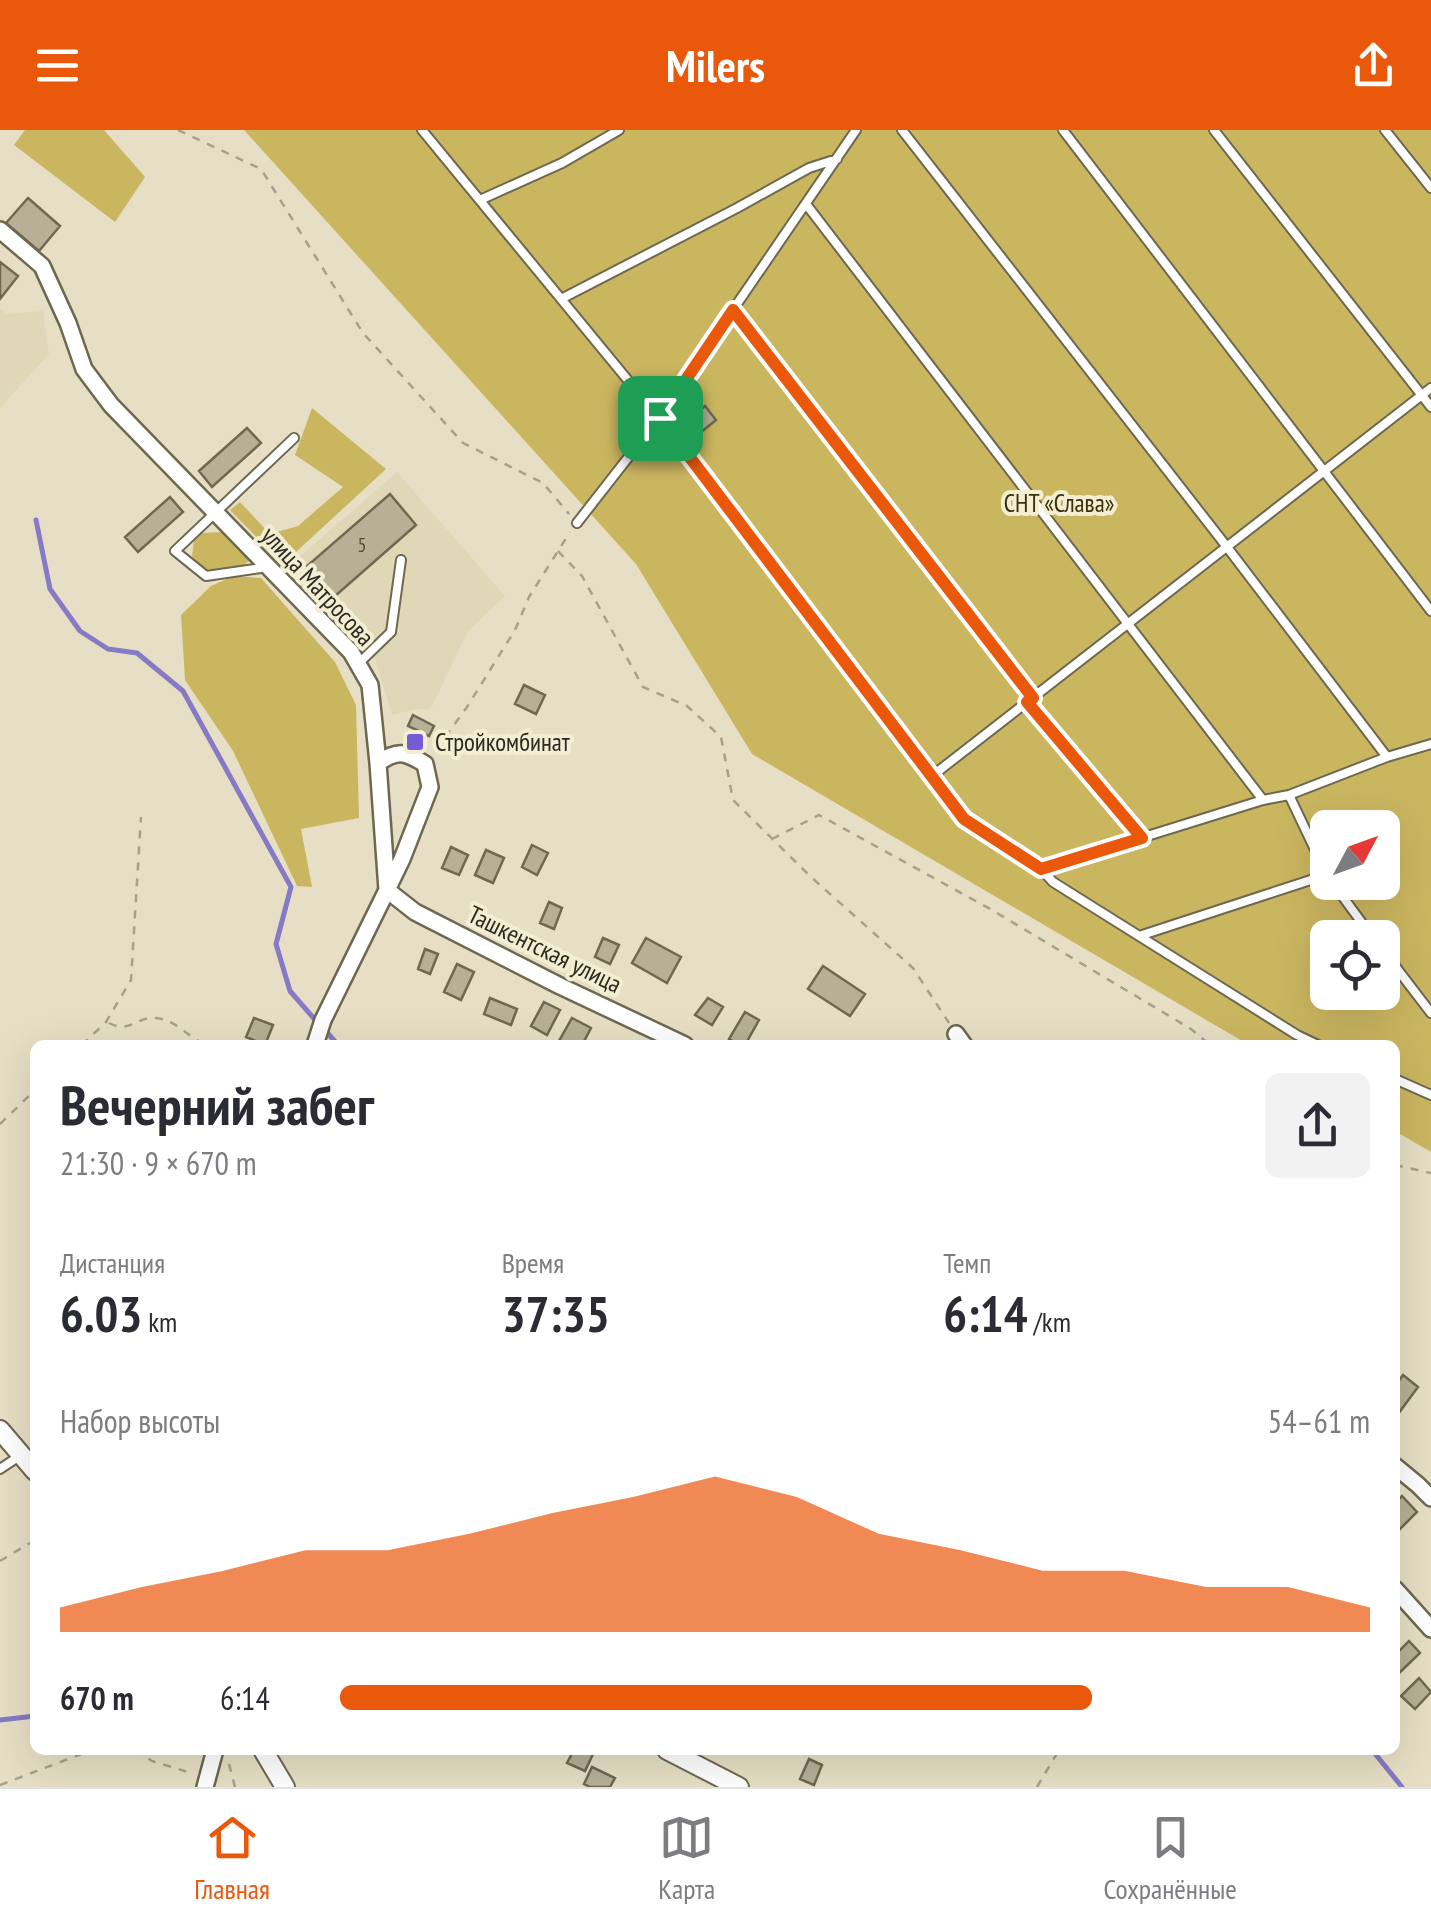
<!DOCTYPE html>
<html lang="ru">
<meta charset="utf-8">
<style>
:root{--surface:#fff;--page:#f2f2f3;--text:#2b2b33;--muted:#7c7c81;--line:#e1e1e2;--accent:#ea580c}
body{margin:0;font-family:"PT Sans Narrow",sans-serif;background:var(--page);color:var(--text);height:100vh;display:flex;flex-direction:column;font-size:38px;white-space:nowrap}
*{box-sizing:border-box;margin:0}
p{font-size:32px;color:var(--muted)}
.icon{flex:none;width:55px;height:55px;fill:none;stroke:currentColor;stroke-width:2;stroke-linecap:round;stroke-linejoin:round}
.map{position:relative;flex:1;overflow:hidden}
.drawer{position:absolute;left:30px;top:910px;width:1370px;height:715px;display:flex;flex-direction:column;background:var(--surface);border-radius:15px;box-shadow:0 10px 40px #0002}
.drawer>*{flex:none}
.needle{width:65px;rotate:49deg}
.controls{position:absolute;left:1310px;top:680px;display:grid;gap:20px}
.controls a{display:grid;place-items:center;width:90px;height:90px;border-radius:15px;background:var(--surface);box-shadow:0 10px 40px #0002;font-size:50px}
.pin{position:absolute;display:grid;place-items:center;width:85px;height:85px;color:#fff;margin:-42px;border-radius:20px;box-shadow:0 5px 15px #0006}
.round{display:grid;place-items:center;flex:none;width:105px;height:105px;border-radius:15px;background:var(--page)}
.summary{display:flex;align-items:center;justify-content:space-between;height:170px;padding:0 30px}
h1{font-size:55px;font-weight:700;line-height:75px}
.figures{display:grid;grid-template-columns:repeat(3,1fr);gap:15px;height:170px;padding:10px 30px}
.figures div{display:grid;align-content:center}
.figures b{font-size:50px;font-weight:700}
.figures small{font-size:28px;font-weight:400}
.figures p{font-size:28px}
.chart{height:280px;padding:20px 30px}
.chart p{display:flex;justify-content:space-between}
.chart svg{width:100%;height:180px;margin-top:10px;fill:var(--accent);opacity:.7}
ul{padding:0 30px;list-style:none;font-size:32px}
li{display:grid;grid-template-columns:160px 120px 1fr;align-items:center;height:75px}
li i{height:25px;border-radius:12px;background:var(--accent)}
header{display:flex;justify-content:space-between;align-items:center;height:130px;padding:0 30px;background:var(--accent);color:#fff;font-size:45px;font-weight:700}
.tabs{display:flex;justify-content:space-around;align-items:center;height:140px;border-top:2px solid var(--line);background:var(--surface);font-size:28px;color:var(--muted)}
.tabs a{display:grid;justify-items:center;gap:5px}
.tabs .selected{color:var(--accent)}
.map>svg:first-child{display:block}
.built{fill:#dfd7b5}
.green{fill:#cbb660;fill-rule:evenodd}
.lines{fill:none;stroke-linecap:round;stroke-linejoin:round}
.stream{stroke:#857ac5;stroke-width:5}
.building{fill:#b7b097;stroke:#6f6952;stroke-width:2.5}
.service-casing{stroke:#6e6851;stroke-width:12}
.minor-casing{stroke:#6e6851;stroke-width:20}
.tertiary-casing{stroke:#6e6851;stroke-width:22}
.path{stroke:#a6a18d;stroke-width:2.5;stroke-dasharray:8 8;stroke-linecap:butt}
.service{stroke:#fff;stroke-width:8}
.minor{stroke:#fff;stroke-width:15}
.tertiary{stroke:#fff;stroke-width:18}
.route-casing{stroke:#fff;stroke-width:20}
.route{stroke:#ea580c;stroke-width:12}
.poi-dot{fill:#765bd6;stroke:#f3edd2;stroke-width:4}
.labels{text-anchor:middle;stroke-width:8;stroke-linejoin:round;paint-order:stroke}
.number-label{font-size:20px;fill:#4f4b3e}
.park-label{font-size:25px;fill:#3a3109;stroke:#f3edd2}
.street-label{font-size:25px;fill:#2c2920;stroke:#f3edd2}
.poi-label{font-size:25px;fill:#2c2920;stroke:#f3edd2;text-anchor:start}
</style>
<header><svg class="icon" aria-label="menu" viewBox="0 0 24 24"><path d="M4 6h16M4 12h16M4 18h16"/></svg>Milers<svg class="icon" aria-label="share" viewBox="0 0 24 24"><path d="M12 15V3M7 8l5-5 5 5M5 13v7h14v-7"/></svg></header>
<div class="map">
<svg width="1431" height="1657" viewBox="0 0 1431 1657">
<rect width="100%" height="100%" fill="#e6dfc5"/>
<path class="built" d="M 0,178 L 7,184 L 43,181 L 49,224 L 0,278 Z
M 397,342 L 505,466 L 468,501 L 430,580 L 416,579 L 392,585 L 375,529 L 290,435 Z"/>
<path class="green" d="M 25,0 L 104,0 L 145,47 L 115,92 L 14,15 Z
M 244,0 L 1431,0 L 1431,1022 L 1395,1001 L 1395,915 L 1249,915 L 752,624 L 636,434 ZM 1328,698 L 1382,698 L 1382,752 L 1328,752 ZM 1328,808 L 1382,808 L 1382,862 L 1328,862 Z
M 312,278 L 386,339 L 283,434 L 230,380 L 240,372 L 270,404 L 298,396 L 343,357 L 295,325 Z
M 224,402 L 251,429 L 242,437 L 203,440 L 192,426 L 194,411 L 202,403 Z
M 234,446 L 261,448 L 335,532 L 356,575 L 359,688 L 301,699 L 312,757 L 297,756 L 233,621 L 185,550 L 181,485 L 211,456 Z"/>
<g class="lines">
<path class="stream" d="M 36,390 L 50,459 L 80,501 L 108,519 L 137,523 L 183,561 L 291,757 L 276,814 L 290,861 L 317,892
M 325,900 L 338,915
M 0,1590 L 35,1586
M 1372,1620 L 1402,1657"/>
</g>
<path class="building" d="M 28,68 L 60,96 L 39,121 L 6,93 Z
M 0,132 L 18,146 L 0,169 Z
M 705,276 L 716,290 L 700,303 L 689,289 Z
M 247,298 L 261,313 L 212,357 L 199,341 Z
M 390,364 L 416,395 L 334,467 L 307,436 Z
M 170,367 L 183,382 L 138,422 L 125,407 Z
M 524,555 L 545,565 L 536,584 L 515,574 Z
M 413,585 L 434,596 L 429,606 L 408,596 Z
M 532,715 L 548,723 L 537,745 L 522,737 Z
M 451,717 L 468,725 L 459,745 L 442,738 Z
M 486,720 L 504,728 L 493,753 L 475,745 Z
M 549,772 L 562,778 L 554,799 L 540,793 Z
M 603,808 L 619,815 L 610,834 L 595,827 Z
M 646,808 L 681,827 L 667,853 L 632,833 Z
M 425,819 L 438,824 L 430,844 L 418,839 Z
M 457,834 L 474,842 L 461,870 L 444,862 Z
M 823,836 L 865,864 L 850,886 L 808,859 Z
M 490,868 L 517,879 L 511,895 L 484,884 Z
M 708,868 L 723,877 L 712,895 L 695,885 Z
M 544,872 L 560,880 L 547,905 L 531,896 Z
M 745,882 L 759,890 L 745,915 L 740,915 L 729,909 Z
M 254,888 L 273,895 L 265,915 L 246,907 Z
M 572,888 L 591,898 L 582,915 L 567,915 L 559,911 Z
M 1403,1245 L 1418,1257 L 1398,1284 L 1395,1281 L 1395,1256 Z
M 1402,1366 L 1417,1382 L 1399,1400 L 1395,1396 L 1395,1373 Z
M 1409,1511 L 1420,1523 L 1395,1547 L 1395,1525 Z
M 1419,1548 L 1431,1562 L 1415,1579 L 1401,1566 Z
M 574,1620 L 589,1620 L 594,1622 L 585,1641 L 567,1633 Z
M 809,1629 L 822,1635 L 814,1655 L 800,1649 Z
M 592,1637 L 615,1648 L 610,1657 L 590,1657 L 584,1654 Z"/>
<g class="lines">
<g class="service-casing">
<path id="service" d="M 422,0 L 659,288 L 964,689 L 1041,739 L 1263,670 L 1289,665 L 1387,627 L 1431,614
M 902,0 L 1227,417 L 1387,627
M 1063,0 L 1431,481
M 1214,0 L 1431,277
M 1385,0 L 1431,58
M 480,70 L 562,33 L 619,0
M 806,74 L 1263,670
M 561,169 L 737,78 L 809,38 L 837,29
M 733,181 L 1033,568
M 577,393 L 659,288 L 856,0
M 268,437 L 206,446 L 175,421 L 294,308
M 358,534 L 391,502 L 401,430
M 1027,572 L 1142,708
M 932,646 L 1431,258
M 1289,665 L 1328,747
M 1041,739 L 1053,752 L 1297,905 L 1318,915
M 1332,752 L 1373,808
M 1139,806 L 1326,745
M 1382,819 L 1431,883
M 1395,949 L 1431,965
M 0,1339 L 21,1325"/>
</g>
<g class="minor-casing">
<path id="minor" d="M 0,100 L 42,136 L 68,193 L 84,239 L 111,275 L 351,522 L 370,555 L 378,633 L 387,760 L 323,890 L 315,915
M 378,633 C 398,619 405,622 425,634 L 430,657 L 402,729 L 387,760 L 415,782 L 560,856 L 685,915
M 956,904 L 964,915
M 1395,1336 L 1418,1355 L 1431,1368
M 1395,1459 L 1431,1499
M 205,1657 L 215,1620"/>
</g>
<g class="tertiary-casing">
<path id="tertiary" d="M 0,1300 L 35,1341
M 263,1620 L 285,1657
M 667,1620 L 739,1657"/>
</g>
<path class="path" d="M 178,0 L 261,39 L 363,203 L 463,313 L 543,353 L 569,384
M 558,421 L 582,446 L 643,557 L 687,576 L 721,607 L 733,670 L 811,747 L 913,838 L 949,893
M 436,620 L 467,577 L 515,500 L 529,467 L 570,402
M 772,709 L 819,685 L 992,780 L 1191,899 L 1210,915
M 109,893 C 130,904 137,886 156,888 C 177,890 187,907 206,915
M 82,915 L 106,892 L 131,850 L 141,687
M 0,994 L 35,960
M 1395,1035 L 1431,1043
M 0,1431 L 35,1410
M 135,1620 L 152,1631 L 191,1643
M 229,1634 L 235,1657
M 0,1655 L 92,1620
M 1037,1657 L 1059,1620"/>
<use href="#service" class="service"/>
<use href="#minor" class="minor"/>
<use href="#tertiary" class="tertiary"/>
</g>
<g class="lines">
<g class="route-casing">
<path id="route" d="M 733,180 L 1033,568 L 1027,572 L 1142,708 L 1041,739 L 964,689 L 660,288 Z"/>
</g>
<use href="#route" class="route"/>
</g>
<rect class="poi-dot" x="405" y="602" width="20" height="20" rx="5"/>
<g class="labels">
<g class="number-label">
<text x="362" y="422">5</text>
</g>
<g class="park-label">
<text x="1059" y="382">СНТ «Слава»</text>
</g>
<g class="street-label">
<text transform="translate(318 456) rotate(47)" y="9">улица Матросова</text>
<text transform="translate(545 819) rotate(26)" y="9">Ташкентская улица</text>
</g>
<g class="poi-label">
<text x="435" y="621">Стройкомбинат</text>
</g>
</g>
</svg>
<div class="controls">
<a><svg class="needle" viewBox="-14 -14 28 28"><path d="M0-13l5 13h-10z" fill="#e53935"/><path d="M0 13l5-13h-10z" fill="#7c7c81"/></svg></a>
<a><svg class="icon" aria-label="locate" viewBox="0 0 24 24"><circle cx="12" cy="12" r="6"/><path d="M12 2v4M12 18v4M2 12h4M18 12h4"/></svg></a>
</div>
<div class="pin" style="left:660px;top:288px;background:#1e9e55"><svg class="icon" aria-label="arrive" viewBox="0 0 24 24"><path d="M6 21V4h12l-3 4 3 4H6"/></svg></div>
<section class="drawer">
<div class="summary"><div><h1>Вечерний забег</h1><p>21:30 · 9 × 670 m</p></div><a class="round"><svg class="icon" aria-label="share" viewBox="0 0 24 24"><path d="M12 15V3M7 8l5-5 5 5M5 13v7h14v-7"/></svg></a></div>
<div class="figures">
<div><p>Дистанция</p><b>6.03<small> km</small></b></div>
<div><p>Время</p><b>37:35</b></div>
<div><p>Темп</p><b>6:14<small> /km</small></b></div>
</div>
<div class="chart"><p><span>Набор высоты</span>54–61 m</p>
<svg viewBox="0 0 160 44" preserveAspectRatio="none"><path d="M0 44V38L10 33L20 29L30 24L40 24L50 20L60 15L70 11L80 6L90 11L100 20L110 24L120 29L130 29L140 33L150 33L160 38V44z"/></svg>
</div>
<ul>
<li><b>670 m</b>6:14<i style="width:73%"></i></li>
</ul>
</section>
</div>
<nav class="tabs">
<a class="selected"><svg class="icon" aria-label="home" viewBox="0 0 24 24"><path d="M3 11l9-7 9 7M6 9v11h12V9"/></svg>Главная</a>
<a><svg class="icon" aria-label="map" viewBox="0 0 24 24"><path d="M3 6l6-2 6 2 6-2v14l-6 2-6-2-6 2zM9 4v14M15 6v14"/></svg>Карта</a>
<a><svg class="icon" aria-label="saved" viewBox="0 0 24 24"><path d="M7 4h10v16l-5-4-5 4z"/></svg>Сохранённые</a>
</nav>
